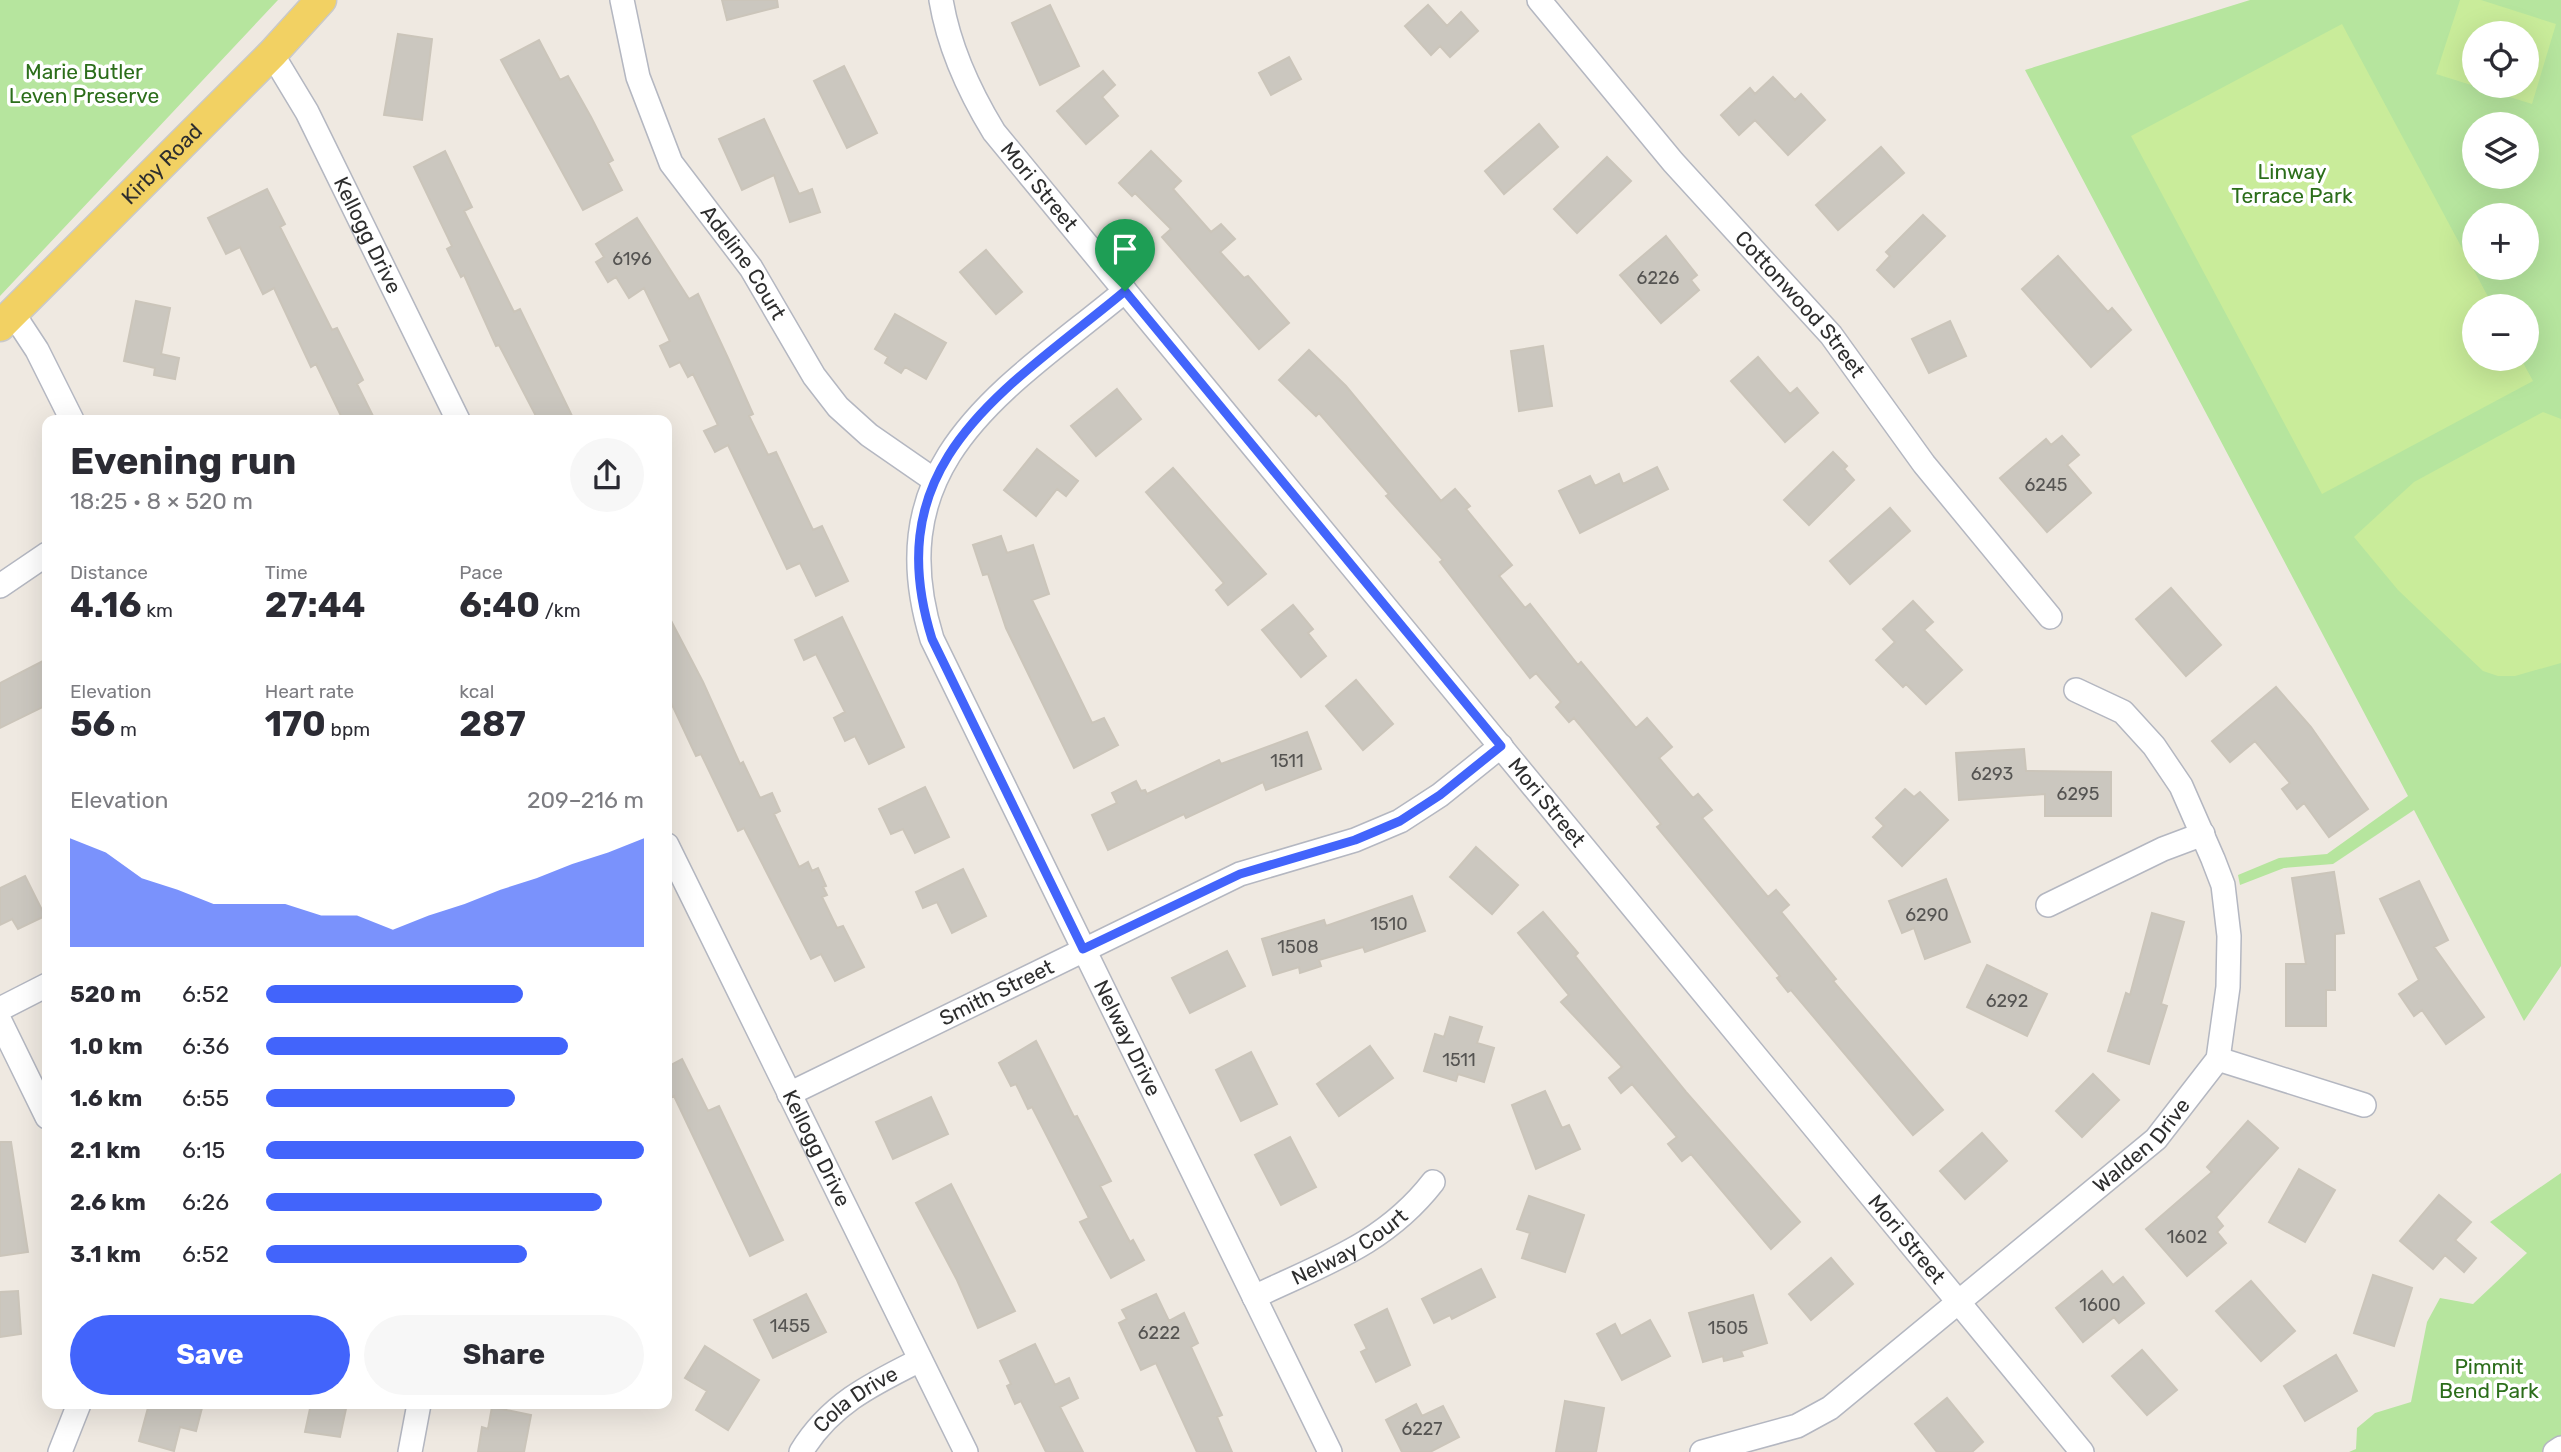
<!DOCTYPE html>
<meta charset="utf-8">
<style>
:root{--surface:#fff;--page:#f7f7f7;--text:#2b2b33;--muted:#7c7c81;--accent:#4264fb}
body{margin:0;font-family:Rubik,sans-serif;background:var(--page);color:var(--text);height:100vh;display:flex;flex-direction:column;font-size:26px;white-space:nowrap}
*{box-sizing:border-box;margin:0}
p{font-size:23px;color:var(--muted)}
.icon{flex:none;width:38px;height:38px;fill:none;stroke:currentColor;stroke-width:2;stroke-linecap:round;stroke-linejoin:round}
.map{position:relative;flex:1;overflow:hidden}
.sheet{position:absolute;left:42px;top:415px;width:630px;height:994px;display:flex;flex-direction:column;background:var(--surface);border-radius:14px;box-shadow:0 7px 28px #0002}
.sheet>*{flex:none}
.controls{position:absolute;left:2462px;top:21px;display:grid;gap:14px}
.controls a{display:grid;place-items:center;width:77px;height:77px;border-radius:50%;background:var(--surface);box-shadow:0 7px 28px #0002;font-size:35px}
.pin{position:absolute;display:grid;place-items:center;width:60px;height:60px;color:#fff;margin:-72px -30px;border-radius:50% 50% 50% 0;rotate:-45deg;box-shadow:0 0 7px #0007}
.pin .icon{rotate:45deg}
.round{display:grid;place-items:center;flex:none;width:74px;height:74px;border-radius:37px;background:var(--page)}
.summary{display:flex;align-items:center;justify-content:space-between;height:119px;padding:0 28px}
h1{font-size:38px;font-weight:700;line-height:52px}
.metrics{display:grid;grid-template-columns:repeat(3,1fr);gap:10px;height:119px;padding:7px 28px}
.metrics div{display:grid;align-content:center}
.metrics b{font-size:35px;font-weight:700}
.metrics small{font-size:19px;font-weight:400}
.metrics p{font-size:19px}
.chart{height:196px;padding:14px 28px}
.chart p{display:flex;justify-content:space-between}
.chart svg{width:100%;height:126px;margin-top:7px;fill:var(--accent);opacity:.7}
.cta{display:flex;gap:14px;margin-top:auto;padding:14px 28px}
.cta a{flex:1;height:80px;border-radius:42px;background:var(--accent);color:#fff;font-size:28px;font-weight:700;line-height:80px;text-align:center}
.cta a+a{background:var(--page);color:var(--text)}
ul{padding:0 28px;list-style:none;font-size:23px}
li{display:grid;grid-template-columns:112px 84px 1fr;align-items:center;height:52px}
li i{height:18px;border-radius:9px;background:var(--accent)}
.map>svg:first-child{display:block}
.green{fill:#b6e59e;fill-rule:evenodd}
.pitch{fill:#c9ec9a;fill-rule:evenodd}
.building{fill:#cbc7bf;stroke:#cbc5ba;stroke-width:2}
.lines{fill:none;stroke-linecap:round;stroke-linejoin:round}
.minor-casing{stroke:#b4b7c1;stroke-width:26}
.major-casing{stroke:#c9c9c9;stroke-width:33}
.minor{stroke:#fff;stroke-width:23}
.major{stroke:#f2d163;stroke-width:30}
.route-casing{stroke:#fff;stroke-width:14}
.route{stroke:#4264fb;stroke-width:9}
.labels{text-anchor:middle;stroke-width:7;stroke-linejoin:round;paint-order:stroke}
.number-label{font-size:18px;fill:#555452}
.park-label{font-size:21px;fill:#2c6e1b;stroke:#fff}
.street-label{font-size:21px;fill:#2e2e2e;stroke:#fff}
</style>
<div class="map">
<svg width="2561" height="1452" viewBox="0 0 2561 1452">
<rect width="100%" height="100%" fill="#efe9e1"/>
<path class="green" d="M 0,0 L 278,0 L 0,296 Z
M 2250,0 L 2561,0 L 2561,966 L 2524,1021 L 2414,810 L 2333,864 L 2284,868 L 2240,885 L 2238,875 L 2279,858 L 2327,854 L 2408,796 L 2025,70 ZM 2474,33 L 2527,33 L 2527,86 L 2474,86 ZM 2474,124 L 2527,124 L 2527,177 L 2474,177 ZM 2474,215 L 2527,215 L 2527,268 L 2474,268 ZM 2474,306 L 2527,306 L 2527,359 L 2474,359 Z
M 2561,1173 L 2561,1452 L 2349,1452 L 2356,1449 L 2357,1428 L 2375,1413 L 2411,1402 L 2427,1322 L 2440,1298 L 2473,1304 L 2527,1253 L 2490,1222 Z"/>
<path class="pitch" d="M 2460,0 L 2481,0 L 2556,24 L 2532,104 L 2436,74 ZM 2474,33 L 2527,33 L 2527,86 L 2474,86 Z
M 2342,24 L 2493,306 L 2474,306 L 2474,359 L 2521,359 L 2533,381 L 2322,494 L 2131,136 Z
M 2543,412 L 2561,419 L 2561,663 L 2515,676 L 2498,676 L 2483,671 L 2398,590 L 2354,537 L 2414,482 Z"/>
<path class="building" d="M 722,0 L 777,0 L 778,7 L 727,20 Z
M 1050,5 L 1079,66 L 1040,85 L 1012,23 Z
M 1428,5 L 1447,26 L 1461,12 L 1478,31 L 1450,57 L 1440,46 L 1431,55 L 1405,26 Z
M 398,34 L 432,39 L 422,120 L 384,115 Z
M 539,40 L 560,80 L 568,76 L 591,117 L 613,160 L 608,163 L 622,190 L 583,210 L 501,60 Z
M 1289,57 L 1301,79 L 1271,95 L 1259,73 Z
M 844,66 L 877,133 L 847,148 L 814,81 Z
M 1103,71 L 1115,85 L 1102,97 L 1118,116 L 1086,144 L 1057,111 Z
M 1773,77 L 1795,100 L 1801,94 L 1825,120 L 1788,155 L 1755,120 L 1739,135 L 1721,115 L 1750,88 L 1755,94 Z
M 764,119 L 799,194 L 812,189 L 820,212 L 790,222 L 774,175 L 742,190 L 719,139 Z
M 1539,124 L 1558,147 L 1504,194 L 1485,171 Z
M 1881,147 L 1904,173 L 1838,230 L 1816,205 Z
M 445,151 L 472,207 L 464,211 L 514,312 L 520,309 L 574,420 L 538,420 L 499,345 L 496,346 L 464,275 L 461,277 L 447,249 L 452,246 L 414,167 Z
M 1151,151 L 1181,181 L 1173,189 L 1211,232 L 1221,224 L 1235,239 L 1220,252 L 1244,278 L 1248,276 L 1289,323 L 1259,349 L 1162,237 L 1171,229 L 1135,193 L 1132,196 L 1119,183 Z
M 1607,157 L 1631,181 L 1577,233 L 1554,209 Z
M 267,189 L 285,224 L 280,227 L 332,330 L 337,328 L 363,380 L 357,384 L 375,420 L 343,420 L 316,364 L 311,367 L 274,288 L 263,294 L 240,247 L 226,254 L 208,218 Z
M 1923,215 L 1945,236 L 1894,287 L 1877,270 L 1890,256 L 1886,252 Z
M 637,218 L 689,299 L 698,294 L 728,358 L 753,414 L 749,416 L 768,455 L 776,452 L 813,530 L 822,526 L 848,581 L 816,596 L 800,563 L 787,569 L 728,445 L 715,452 L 704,431 L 718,425 L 693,374 L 688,377 L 680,362 L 670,367 L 660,346 L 670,341 L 644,288 L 629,298 L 616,277 L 608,282 L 596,262 L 604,257 L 596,244 Z
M 1666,236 L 1697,275 L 1691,280 L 1699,290 L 1661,323 L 1620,275 Z
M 986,250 L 1022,292 L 996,314 L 960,272 Z
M 2058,256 L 2108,312 L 2112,308 L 2131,330 L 2091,367 L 2022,289 Z
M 136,301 L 170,308 L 161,354 L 179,358 L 175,379 L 154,375 L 155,368 L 124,361 Z
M 895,314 L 946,343 L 926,379 L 905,367 L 901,373 L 885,363 L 888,357 L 875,349 Z
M 1950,321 L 1966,356 L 1929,373 L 1912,339 Z
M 1543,346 L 1552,406 L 1519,411 L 1511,351 Z
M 1309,350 L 1346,386 L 1441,501 L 1455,489 L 1470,506 L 1466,509 L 1512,565 L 1499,576 L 1525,608 L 1530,604 L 1578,665 L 1581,662 L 1636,728 L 1647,718 L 1672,747 L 1659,758 L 1693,798 L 1698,794 L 1712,810 L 1702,818 L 1768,897 L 1776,890 L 1789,905 L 1781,912 L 1836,979 L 1833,981 L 1943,1110 L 1913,1135 L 1791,990 L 1788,992 L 1777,978 L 1780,976 L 1657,827 L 1661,824 L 1574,718 L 1569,722 L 1556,707 L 1561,702 L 1536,673 L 1530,678 L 1440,562 L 1443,560 L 1386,496 L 1389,494 L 1319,413 L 1316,416 L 1279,380 Z
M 1758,357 L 1790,394 L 1797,388 L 1818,413 L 1785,442 L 1731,381 Z
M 1117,389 L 1141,419 L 1096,456 L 1071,426 Z
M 2062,436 L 2079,455 L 2067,465 L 2091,493 L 2047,532 L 2000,478 L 2046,439 L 2051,445 Z
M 1037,449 L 1078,481 L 1066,496 L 1057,489 L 1036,516 L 1004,490 Z
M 1833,452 L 1847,466 L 1844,469 L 1854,480 L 1809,525 L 1784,500 Z
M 1657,467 L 1668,489 L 1580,533 L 1559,491 L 1590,476 L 1595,486 L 1619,474 L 1623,484 Z
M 1173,468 L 1266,574 L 1228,605 L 1216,590 L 1224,583 L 1146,492 Z
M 1890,508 L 1910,531 L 1850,584 L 1830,561 Z
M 1001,536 L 1007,553 L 1033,545 L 1049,594 L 1032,600 L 1092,723 L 1104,718 L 1118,745 L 1074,768 L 1006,628 L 988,574 L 983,575 L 973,545 Z
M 2171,588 L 2221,645 L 2186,676 L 2136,619 Z
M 1913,601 L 1933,622 L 1924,630 L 1962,670 L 1926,704 L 1906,684 L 1903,687 L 1876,660 L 1895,642 L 1883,629 Z
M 1293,605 L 1313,629 L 1308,633 L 1326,656 L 1301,677 L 1262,630 Z
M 667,613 L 703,682 L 740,764 L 743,762 L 760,798 L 772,793 L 780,811 L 774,814 L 799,867 L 808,862 L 812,871 L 818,868 L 826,886 L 823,887 L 827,895 L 822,897 L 837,928 L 843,926 L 864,967 L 835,981 L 821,954 L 811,959 L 744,828 L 738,831 L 701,754 L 696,756 L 667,694 Z
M 842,617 L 904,747 L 869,764 L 855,736 L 845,741 L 834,718 L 845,712 L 816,654 L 804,660 L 795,640 Z
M 47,659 L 47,705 L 0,728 L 0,683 Z
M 1356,680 L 1393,724 L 1363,750 L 1326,706 Z
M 2276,687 L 2311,727 L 2368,809 L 2329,837 L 2304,803 L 2297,809 L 2282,789 L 2290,783 L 2255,741 L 2230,762 L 2212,741 Z
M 1307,732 L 1321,769 L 1266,790 L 1263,782 L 1186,818 L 1184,814 L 1108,850 L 1092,815 L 1117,803 L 1112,793 L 1136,781 L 1141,791 L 1145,790 L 1147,794 L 1219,760 L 1221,764 Z
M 2024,749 L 2026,771 L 2111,772 L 2111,816 L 2045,816 L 2045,794 L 1959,800 L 1956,753 Z
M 925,787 L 949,837 L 915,853 L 903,829 L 891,834 L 879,809 Z
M 1905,789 L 1914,797 L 1920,792 L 1948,820 L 1902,866 L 1873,837 L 1884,826 L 1876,818 Z
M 1476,847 L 1518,885 L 1492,914 L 1450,877 Z
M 963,869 L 986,916 L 952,933 L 937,902 L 923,908 L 916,892 Z
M 2334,872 L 2344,933 L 2335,934 L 2335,990 L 2326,990 L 2326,1026 L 2286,1026 L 2286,964 L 2306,964 L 2292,878 Z
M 25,876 L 45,916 L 18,929 L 12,919 L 0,925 L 0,888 Z
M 1946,879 L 1970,942 L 1925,959 L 1914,928 L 1902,933 L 1889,901 Z
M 2419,881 L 2448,940 L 2434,947 L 2484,1017 L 2446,1044 L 2422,1010 L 2414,1016 L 2399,994 L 2419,980 L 2380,899 Z
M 1412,896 L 1425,931 L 1365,952 L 1363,947 L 1319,960 L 1321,966 L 1300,973 L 1299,967 L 1273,975 L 1262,939 L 1324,920 L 1326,926 Z
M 1543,912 L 1578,953 L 1575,956 L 1686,1092 L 1800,1222 L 1771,1249 L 1691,1154 L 1682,1161 L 1668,1144 L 1677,1137 L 1632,1084 L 1621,1093 L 1609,1078 L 1622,1067 L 1561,1002 L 1569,995 L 1518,933 Z
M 2152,913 L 2184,922 L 2161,1004 L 2167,1006 L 2149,1064 L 2108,1051 L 2126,993 L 2130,995 Z
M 1227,951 L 1245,986 L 1190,1013 L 1172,978 Z
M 1987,965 L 2047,994 L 2027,1036 L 1967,1007 Z
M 1450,1017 L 1482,1027 L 1477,1043 L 1494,1048 L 1484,1082 L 1458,1074 L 1456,1081 L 1424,1071 L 1435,1034 L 1444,1037 Z
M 1036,1041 L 1074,1117 L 1077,1116 L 1111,1181 L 1100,1186 L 1130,1242 L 1133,1240 L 1144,1260 L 1111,1278 L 1080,1222 L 1089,1218 L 1032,1107 L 1028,1109 L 1016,1084 L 1011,1086 L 999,1063 Z
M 1370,1046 L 1393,1078 L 1339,1116 L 1317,1084 Z
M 1251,1052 L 1277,1104 L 1241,1121 L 1216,1070 Z
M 682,1059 L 708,1111 L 719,1106 L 783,1240 L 750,1256 L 674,1096 L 667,1100 L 667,1067 Z
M 2093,1074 L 2119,1100 L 2082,1137 L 2056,1111 Z
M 1545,1091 L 1562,1128 L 1569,1125 L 1580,1149 L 1536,1169 L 1512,1105 Z
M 931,1097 L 948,1134 L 893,1159 L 876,1122 Z
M 2248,1121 L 2278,1148 L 2216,1217 L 2223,1226 L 2217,1232 L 2226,1243 L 2187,1276 L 2146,1229 L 2212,1172 L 2207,1167 Z
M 1982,1133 L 2007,1161 L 1965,1199 L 1940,1171 Z
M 1290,1137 L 1316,1187 L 1281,1205 L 1255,1155 Z
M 0,1142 L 11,1142 L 28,1252 L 0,1256 Z
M 2299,1169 L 2335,1190 L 2305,1242 L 2269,1222 Z
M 951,1184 L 1015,1311 L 978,1328 L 957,1280 L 916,1203 Z
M 2439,1195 L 2471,1222 L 2455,1240 L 2476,1258 L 2464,1272 L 2445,1255 L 2433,1269 L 2400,1241 Z
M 1529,1196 L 1584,1215 L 1565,1272 L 1522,1258 L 1530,1233 L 1517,1229 Z
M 1831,1258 L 1853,1284 L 1811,1320 L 1789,1294 Z
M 1481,1269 L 1495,1297 L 1452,1319 L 1450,1315 L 1434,1323 L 1422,1299 Z
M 2102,1271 L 2113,1285 L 2123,1277 L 2144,1303 L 2119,1323 L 2114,1317 L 2083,1342 L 2056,1308 Z
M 2373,1275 L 2412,1288 L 2394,1346 L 2354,1333 Z
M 2251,1281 L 2295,1331 L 2261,1361 L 2216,1311 Z
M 18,1291 L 21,1334 L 0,1337 L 0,1292 Z
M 806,1294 L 826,1332 L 773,1358 L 754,1320 Z
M 1156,1294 L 1169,1321 L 1184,1313 L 1198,1343 L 1191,1347 L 1222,1415 L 1217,1417 L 1232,1452 L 1197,1452 L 1156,1363 L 1141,1370 L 1119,1323 L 1127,1319 L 1122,1310 Z
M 1753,1295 L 1767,1343 L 1741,1351 L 1743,1356 L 1724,1361 L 1723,1356 L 1703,1362 L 1689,1313 Z
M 1387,1309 L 1410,1365 L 1376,1382 L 1361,1352 L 1367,1349 L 1355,1325 Z
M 1650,1320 L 1670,1356 L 1622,1380 L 1597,1334 L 1615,1324 L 1621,1336 Z
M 1035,1344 L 1055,1385 L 1069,1378 L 1078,1398 L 1060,1407 L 1083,1452 L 1046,1452 L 1021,1401 L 1015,1404 L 1007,1386 L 1011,1384 L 1000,1361 Z
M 705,1346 L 759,1380 L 728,1430 L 696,1410 L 707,1391 L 685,1378 Z
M 2142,1350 L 2177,1390 L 2147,1415 L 2112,1376 Z
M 2336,1355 L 2357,1391 L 2305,1421 L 2284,1386 Z
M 1947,1398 L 1983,1442 L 1972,1452 L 1937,1452 L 1915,1424 Z
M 1565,1401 L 1604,1408 L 1596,1452 L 1556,1452 Z
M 149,1404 L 203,1404 L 196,1431 L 180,1427 L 174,1451 L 139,1441 Z
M 311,1404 L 347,1404 L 340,1437 L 305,1432 Z
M 1416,1404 L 1422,1416 L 1443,1406 L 1459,1437 L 1430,1452 L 1402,1452 L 1386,1420 Z
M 492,1407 L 531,1415 L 524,1452 L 478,1452 L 482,1427 L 488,1429 Z"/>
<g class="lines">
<g class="minor-casing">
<g id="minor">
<path id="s1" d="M 622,0 L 638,77 L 671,163 L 751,268 L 814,376 L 838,407 L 869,435 L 934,480"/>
<path id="s2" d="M 941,0 C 949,48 969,91 994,132 L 2082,1452"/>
<path id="s3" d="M 1539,0 L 1673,162 L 1831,335 L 1924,464 L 2050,617"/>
<path id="s4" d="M 272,54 L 307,112 L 458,420"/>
<path id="s5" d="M 1125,291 C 1005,390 877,460 932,639 L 1330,1452"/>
<path d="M 14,315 L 37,350 L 72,420"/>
<path d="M 0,586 L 47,554"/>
<path id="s6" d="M 667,845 L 966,1452"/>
<path d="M 2048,905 L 2163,849 L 2203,834"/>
<path d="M 0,1009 L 47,985"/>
<path d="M 0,1021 L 47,1117"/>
<path d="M 2218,1059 L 2364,1105"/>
<path id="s7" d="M 789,1094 L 1240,874 L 1355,840 L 1400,821 L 1440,795 L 1501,746"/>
<path id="s8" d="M 1254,1297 C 1323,1264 1385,1244 1433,1182"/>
<path d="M 60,1452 L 79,1404"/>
<path d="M 410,1452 L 419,1404"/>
<path id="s9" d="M 801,1452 C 830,1404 872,1384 920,1360"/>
<path id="s10" d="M 1702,1452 L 1797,1426 L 1830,1408 L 2156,1139 L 2218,1059 L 2228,987 L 2229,936 L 2223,885 L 2213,859 L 2181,786 L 2154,746 L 2123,712 L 2076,690"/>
<path d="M 2555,1452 L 2561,1448"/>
</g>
</g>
<g class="major-casing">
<g id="major">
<path id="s11" d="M 0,326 L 272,54 L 321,0"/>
</g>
</g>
<use href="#minor" class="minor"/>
<use href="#major" class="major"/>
</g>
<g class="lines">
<g class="route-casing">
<path id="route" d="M 1125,291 L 1501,746 L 1440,795 L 1400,821 L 1355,840 L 1240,874 L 1083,949 L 932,639 C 876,460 1006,390 1125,291 Z"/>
</g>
<use href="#route" class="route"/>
</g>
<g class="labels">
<g class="number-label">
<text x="632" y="265">6196</text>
<text x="1658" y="284">6226</text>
<text x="2046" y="491">6245</text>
<text x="1287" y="767">1511</text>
<text x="1992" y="780">6293</text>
<text x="2078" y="800">6295</text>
<text x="1927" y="921">6290</text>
<text x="1389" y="930">1510</text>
<text x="1298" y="953">1508</text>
<text x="2007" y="1007">6292</text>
<text x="1459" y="1066">1511</text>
<text x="2187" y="1243">1602</text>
<text x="2100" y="1311">1600</text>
<text x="790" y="1332">1455</text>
<text x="1728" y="1334">1505</text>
<text x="1159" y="1339">6222</text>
<text x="1422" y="1435">6227</text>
</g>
<g class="park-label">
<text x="84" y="79">Marie Butler<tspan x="84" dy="24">Leven Preserve</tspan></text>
<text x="2292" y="179">Linway<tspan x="2292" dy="24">Terrace Park</tspan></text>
<text x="2489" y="1374">Pimmit<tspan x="2489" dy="24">Bend Park</tspan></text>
</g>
<g class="street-label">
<text dy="7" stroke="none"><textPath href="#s11" startOffset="229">Kirby Road</textPath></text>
<text dy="7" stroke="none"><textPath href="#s2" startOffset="214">Mori Street</textPath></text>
<text dy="7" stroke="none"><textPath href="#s4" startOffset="205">Kellogg Drive</textPath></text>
<text dy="7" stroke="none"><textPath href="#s1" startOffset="294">Adeline Court</textPath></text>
<text dy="7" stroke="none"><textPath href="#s3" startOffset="401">Cottonwood Street</textPath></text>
<text dy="7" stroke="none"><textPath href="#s2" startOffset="1012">Mori Street</textPath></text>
<text dy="7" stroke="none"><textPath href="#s7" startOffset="231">Smith Street</textPath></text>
<text dy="7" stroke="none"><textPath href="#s5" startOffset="877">Nelway Drive</textPath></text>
<text dy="7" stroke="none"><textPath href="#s10" startOffset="544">Walden Drive</textPath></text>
<text dy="7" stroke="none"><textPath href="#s6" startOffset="338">Kellogg Drive</textPath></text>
<text dy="7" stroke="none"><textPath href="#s2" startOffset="1578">Mori Street</textPath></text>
<text dy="7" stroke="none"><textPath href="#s8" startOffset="108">Nelway Court</textPath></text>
<text dy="7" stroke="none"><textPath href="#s9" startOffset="77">Cola Drive</textPath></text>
</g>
</g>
</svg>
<div class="controls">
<a><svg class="icon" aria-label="locate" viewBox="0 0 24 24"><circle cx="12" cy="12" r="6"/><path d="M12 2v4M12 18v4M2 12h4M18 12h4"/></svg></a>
<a><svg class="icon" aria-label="layers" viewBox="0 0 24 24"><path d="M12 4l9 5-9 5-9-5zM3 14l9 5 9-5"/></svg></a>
<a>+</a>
<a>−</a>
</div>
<div class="pin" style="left:1125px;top:291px;background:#1e9e55"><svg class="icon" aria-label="arrive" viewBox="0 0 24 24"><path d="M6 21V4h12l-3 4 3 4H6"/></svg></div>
<section class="sheet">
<div class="summary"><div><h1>Evening run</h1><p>18:25 · 8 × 520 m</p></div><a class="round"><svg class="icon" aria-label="share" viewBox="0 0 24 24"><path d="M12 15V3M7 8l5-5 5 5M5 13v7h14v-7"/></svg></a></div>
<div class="metrics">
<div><p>Distance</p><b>4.16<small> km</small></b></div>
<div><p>Time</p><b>27:44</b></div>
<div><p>Pace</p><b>6:40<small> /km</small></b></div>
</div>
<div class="metrics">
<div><p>Elevation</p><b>56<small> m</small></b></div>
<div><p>Heart rate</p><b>170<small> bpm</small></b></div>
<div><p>kcal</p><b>287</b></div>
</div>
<div class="chart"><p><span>Elevation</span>209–216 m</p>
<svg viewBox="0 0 160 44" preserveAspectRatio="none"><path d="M0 44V6L10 11L20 20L30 24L40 29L50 29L60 29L70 33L80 33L90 38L100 33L110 29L120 24L130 20L140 15L150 11L160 6V44z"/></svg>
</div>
<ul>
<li><b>520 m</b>6:52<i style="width:68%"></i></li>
<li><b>1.0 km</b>6:36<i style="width:80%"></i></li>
<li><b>1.6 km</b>6:55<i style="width:66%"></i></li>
<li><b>2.1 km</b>6:15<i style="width:100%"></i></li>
<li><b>2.6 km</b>6:26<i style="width:89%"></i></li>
<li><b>3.1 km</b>6:52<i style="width:69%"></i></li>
</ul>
<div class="cta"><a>Save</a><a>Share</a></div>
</section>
</div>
